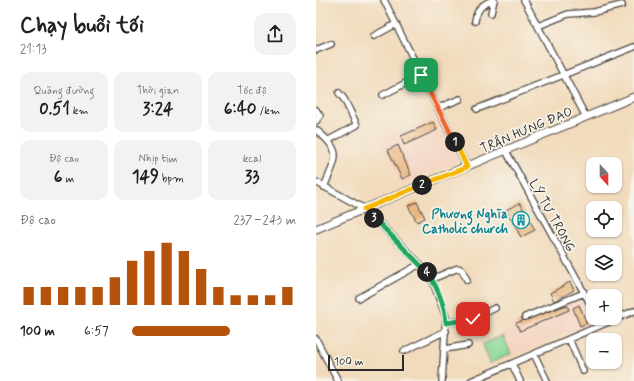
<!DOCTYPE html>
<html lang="vi">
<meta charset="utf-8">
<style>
:root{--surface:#fff;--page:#f2f2f2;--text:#202124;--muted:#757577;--accent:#b45309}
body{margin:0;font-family:Mynerve,sans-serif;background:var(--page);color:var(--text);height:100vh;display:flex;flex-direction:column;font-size:15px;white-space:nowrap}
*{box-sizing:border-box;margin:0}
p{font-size:13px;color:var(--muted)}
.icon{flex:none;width:22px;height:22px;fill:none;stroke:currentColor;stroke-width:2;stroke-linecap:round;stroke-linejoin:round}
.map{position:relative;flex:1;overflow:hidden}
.sheet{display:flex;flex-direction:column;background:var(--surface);width:316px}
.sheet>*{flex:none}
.needle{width:26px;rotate:159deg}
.fabs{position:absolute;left:270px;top:157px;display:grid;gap:8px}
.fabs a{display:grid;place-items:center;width:36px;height:36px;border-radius:8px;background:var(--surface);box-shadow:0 1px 3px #0004;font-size:20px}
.scale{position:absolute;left:12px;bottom:10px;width:76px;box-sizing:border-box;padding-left:4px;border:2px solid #2b2b2b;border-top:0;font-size:11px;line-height:14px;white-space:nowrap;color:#2b2b2b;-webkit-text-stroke:3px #f7f3e8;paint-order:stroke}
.pin{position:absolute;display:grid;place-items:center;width:34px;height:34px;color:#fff;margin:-17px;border-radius:8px;box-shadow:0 2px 6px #0006}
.km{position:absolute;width:20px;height:20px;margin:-10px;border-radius:50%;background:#222;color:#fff;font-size:11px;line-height:20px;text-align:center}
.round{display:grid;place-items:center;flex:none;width:42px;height:42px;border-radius:12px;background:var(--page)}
.headline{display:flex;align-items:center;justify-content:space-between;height:68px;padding:0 20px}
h1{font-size:22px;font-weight:700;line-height:30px}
.stats{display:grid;grid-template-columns:repeat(3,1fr);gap:6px;height:68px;padding:4px 20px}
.stats div{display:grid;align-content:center;border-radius:10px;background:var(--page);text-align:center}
.stats b{font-size:17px;font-weight:700}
.stats small{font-size:11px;font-weight:400}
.stats p{font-size:11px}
.chart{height:112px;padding:8px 20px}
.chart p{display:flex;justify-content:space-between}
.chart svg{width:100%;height:72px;margin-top:4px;stroke:var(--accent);stroke-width:6}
ul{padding:0 20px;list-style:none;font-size:13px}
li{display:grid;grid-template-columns:64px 48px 1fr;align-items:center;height:30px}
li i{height:10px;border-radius:5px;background:var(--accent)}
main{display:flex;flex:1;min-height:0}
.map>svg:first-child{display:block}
.built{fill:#f4d3c1}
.green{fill:#8bd996;stroke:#5b8260}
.building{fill:#e9b27a}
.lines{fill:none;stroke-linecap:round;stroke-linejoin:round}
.minor-casing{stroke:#494541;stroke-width:8}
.tertiary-casing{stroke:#494541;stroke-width:9}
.minor{stroke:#fff;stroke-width:5.5}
.tertiary{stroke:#fff;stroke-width:7}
.split-1-casing{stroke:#fff;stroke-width:8}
.split-2-casing{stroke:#fff;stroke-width:8}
.split-3-casing{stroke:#fff;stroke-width:8}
.split-4-casing{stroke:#fff;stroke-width:8}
.split-5-casing{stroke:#fff;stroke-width:8}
.split-1{stroke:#f0652b;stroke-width:5}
.split-2{stroke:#f5b400;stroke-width:5}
.split-3{stroke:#f5b400;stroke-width:5}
.split-4{stroke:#22a559;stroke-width:5}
.split-5{stroke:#22a559;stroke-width:5}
.labels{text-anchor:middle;stroke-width:3.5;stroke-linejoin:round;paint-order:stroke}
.street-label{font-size:13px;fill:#2b2b2b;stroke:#f7f3e8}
.culture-label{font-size:13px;font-weight:bold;fill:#0d838f;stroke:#f7f3e8;text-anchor:end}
</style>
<main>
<section class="sheet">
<div class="headline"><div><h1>Chạy buổi tối</h1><p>21:13</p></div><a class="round"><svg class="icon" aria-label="share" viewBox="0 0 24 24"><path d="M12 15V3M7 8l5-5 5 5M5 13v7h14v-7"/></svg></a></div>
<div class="stats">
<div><p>Quãng đường</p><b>0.51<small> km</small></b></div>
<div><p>Thời gian</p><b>3:24</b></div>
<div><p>Tốc độ</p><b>6:40<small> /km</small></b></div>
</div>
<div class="stats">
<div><p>Độ cao</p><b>6<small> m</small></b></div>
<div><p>Nhịp tim</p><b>149<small> bpm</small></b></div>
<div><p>kcal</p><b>33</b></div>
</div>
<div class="chart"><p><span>Độ cao</span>237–243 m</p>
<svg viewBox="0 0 160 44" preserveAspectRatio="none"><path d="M5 44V33M15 44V33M25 44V33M35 44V33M45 44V33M55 44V27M65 44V17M75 44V11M85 44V6M95 44V11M105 44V22M115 44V33M125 44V38M135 44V38M145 44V38M155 44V33"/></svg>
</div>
<ul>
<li><b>100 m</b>6:57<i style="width:60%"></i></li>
</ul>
</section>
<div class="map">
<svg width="318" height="381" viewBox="0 0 318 381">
<rect width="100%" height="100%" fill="#f7f3e8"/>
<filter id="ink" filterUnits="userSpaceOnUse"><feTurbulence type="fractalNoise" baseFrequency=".025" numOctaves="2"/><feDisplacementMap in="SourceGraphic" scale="8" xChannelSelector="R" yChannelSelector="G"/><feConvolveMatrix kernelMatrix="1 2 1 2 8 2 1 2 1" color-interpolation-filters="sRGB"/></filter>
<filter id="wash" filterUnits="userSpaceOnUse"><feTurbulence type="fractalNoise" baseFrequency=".012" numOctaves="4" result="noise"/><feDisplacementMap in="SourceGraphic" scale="16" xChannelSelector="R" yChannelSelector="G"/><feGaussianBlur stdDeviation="0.9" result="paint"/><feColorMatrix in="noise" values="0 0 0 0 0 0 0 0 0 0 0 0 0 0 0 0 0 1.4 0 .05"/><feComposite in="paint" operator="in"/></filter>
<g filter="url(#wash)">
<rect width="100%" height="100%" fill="#f1dbbc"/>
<path class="built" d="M 121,116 L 141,161 L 86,185 L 63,141 Z
M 265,295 L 280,320 L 172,366 L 165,342 L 195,330 L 194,324 Z"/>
<path class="green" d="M 187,336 L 195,354 L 174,363 L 167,344 Z"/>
<g id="blocks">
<path class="building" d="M 117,122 L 121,130 L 88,145 L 85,136 Z
M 82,145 L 95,175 L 86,179 L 72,150 Z
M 101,202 L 109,218 L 101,222 L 92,206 Z
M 204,203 L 219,230 L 205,237 L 190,210 Z
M 254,282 L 258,290 L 238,301 L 234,293 Z
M 251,305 L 253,310 L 204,331 L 200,323 Z
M 263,305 L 271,323 L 264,326 L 257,308 Z"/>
</g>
</g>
<g filter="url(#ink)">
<use href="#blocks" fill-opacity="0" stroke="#494541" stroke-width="1"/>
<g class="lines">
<g class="minor-casing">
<path id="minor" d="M 68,0 L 151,167
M 208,0 L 270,117
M 175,13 L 178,0
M 159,21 C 161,9 165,5 177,0
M 222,26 L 252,14 L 278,12 L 306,5
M 58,36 L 80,24
M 0,50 L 15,44
M 67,95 L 105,75
M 122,108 L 144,99
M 161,109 L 318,47
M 0,110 L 4,116 L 0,121
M 0,130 C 28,152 20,158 8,187
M 13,140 L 41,125 L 28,99 L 23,93
M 190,151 L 277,309
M 0,182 L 49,209 L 100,260 L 116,279 L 130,317 L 126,381
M 116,279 L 142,268 L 146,270 L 151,280
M 43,298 L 104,264
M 209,317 L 268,293
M 282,318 L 285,325
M 130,323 L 157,319 L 179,308
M 0,339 L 22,381
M 253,339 L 267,371
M 129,349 L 152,345
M 88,351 L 130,331
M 218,354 L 231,381
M 196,364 L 204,381
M 155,381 L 318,311"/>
</g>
<g class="tertiary-casing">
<path id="tertiary" d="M 0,229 L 318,97"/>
</g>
<use href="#minor" class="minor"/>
<use href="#tertiary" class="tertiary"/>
</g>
</g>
<g class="lines" filter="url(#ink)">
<g class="split-1-casing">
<path id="split-1" d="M 105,75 L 139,142"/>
</g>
<g class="split-2-casing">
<path id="split-2" d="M 106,185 L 151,167 L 139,142"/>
</g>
<g class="split-3-casing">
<path id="split-3" d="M 58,218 L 48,209 L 106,185"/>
</g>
<g class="split-4-casing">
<path id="split-4" d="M 58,218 L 111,272"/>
</g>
<g class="split-5-casing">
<path id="split-5" d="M 111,272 C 121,286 129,306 130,323 L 157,319"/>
</g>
<use href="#split-1" class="split-1"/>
<use href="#split-2" class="split-2"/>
<use href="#split-3" class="split-3"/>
<use href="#split-4" class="split-4"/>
<use href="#split-5" class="split-5"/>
</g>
<defs>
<g id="building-ring" transform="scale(0.9)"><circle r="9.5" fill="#f7f3e8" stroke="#0f9aa8" stroke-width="1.5"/><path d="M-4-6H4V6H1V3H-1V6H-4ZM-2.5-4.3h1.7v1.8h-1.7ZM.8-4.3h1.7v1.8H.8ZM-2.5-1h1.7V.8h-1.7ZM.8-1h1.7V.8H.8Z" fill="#0f9aa8"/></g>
</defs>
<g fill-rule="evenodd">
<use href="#building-ring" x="205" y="220"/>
</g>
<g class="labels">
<g class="street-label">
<text transform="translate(210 129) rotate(-23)" y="5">TRẦN HƯNG ĐẠO</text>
<text transform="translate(237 215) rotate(61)" y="5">LÝ TỰ TRỌNG</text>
</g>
<g class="culture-label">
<text x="192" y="218">Phương Nghĩa<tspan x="192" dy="15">Catholic church</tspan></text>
</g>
</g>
</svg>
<div class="fabs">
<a><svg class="needle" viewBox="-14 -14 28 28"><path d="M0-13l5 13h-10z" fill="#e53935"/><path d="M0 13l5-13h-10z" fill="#757577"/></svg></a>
<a><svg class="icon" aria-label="locate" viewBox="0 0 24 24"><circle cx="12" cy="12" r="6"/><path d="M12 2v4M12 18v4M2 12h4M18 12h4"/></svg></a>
<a><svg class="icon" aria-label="layers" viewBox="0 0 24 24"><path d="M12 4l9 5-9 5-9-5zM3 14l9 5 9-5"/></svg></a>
<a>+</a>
<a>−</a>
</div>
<div class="scale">100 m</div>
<div class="pin" style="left:105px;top:75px;background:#1e9e55"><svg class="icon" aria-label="arrive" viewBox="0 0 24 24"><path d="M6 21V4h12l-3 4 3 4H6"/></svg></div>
<div class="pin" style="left:157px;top:319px;background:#d93025"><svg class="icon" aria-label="check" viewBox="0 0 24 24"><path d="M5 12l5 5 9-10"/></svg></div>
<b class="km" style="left:139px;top:142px">1</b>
<b class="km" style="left:106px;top:185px">2</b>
<b class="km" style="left:58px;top:218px">3</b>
<b class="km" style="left:111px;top:272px">4</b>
</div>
</main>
